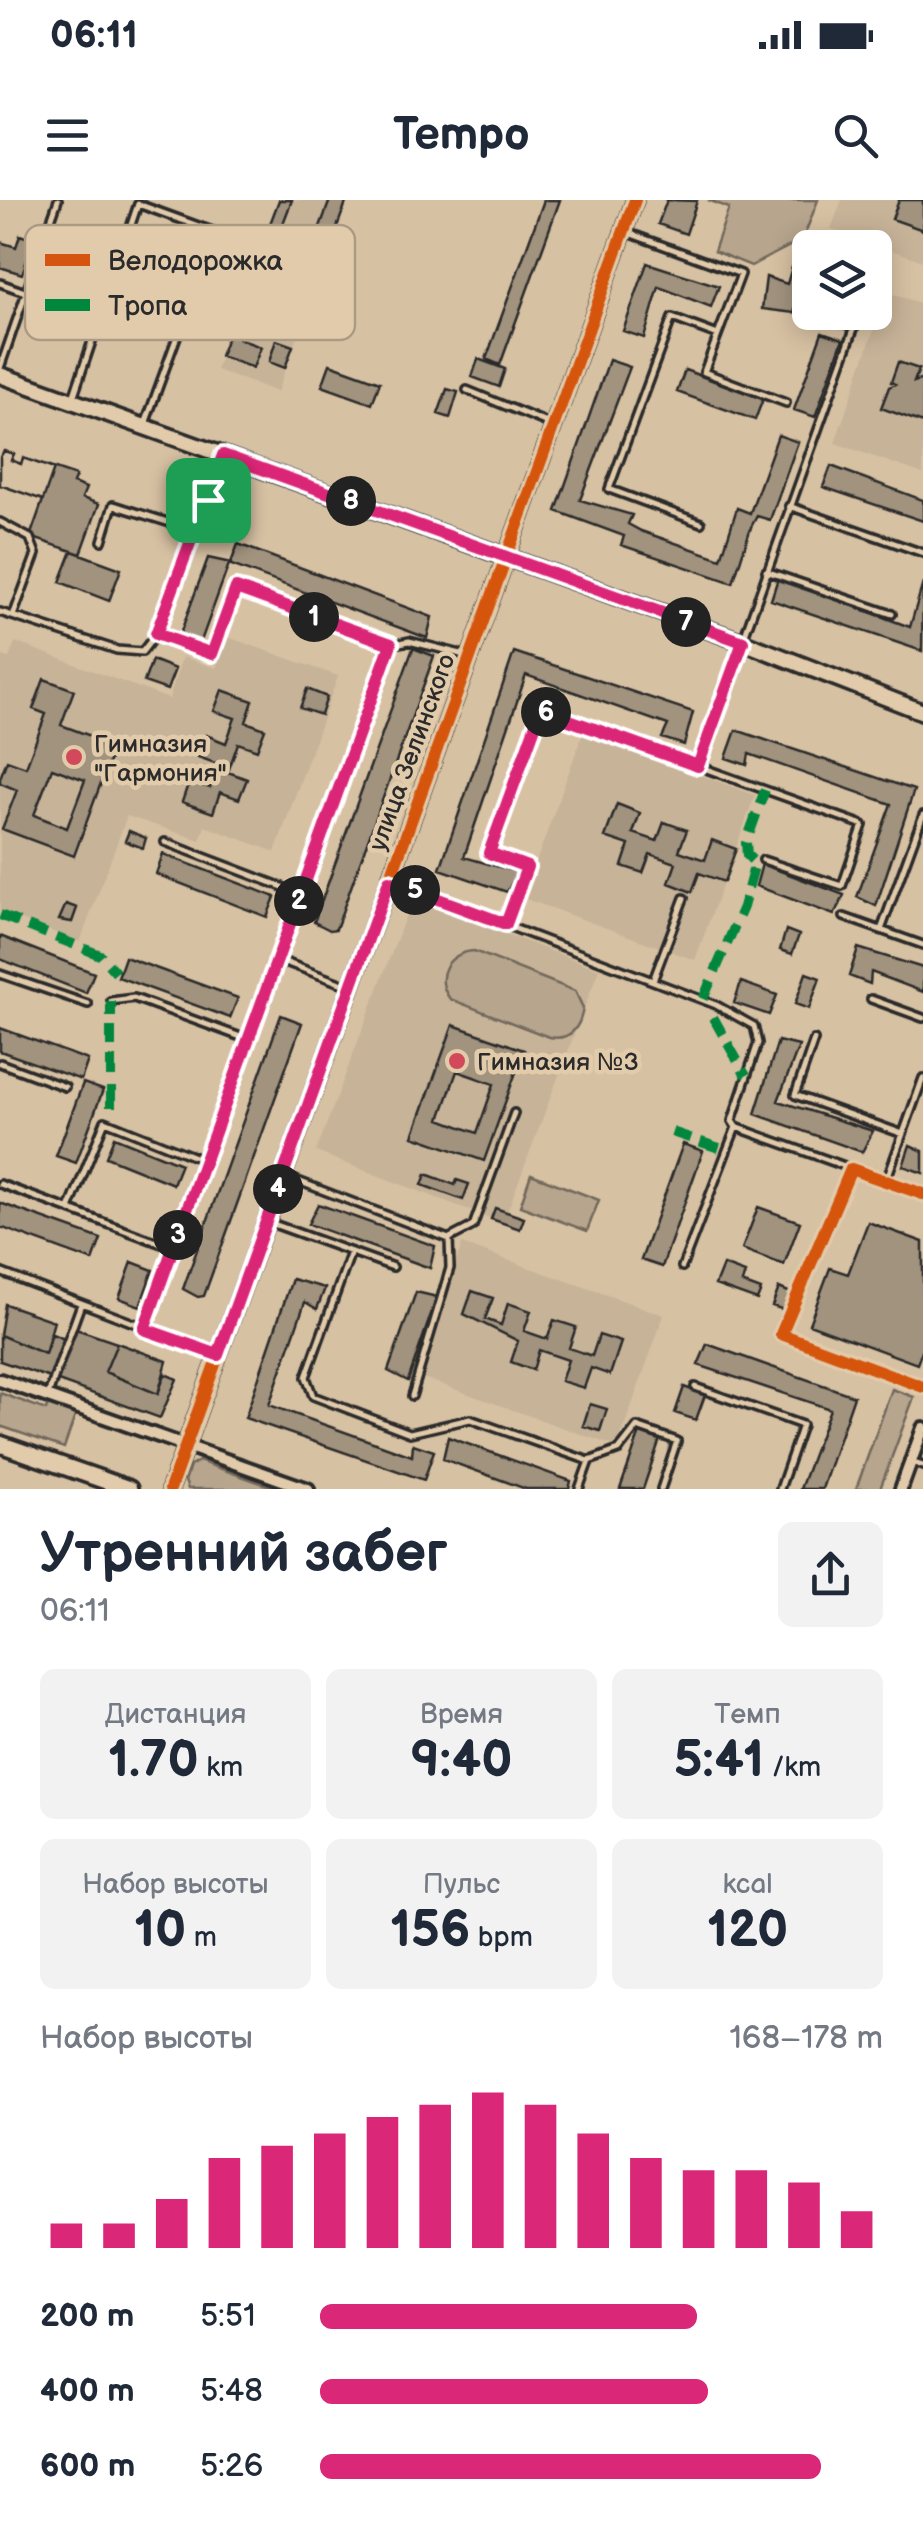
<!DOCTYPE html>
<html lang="ru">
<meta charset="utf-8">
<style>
:root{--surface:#fff;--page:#f2f2f3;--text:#1f2937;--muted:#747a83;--accent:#db2777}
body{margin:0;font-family:"Balsamiq Sans",sans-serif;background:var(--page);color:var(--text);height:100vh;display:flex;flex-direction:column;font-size:38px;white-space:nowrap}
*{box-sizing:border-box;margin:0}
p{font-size:32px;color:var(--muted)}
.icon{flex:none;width:55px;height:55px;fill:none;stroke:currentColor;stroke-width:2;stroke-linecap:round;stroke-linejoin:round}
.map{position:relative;height:1289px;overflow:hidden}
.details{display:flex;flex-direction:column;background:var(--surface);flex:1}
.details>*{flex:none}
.fabs{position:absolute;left:792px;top:30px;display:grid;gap:20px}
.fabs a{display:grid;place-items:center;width:100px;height:100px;border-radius:15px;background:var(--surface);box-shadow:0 5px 25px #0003;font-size:50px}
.pin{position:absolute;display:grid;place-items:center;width:85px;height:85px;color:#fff;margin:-42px;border-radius:20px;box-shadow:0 5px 15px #0006}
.km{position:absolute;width:50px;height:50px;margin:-25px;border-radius:50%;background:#222;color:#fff;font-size:28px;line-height:50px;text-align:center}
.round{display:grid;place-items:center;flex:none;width:105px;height:105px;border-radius:15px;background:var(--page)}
.headline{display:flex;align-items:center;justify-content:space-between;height:170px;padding:0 40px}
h1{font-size:55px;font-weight:700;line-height:75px}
.figures{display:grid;grid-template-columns:repeat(3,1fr);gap:15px;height:170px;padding:10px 40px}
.figures div{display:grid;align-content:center;border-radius:15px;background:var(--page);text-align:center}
.figures b{font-size:50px;font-weight:700}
.figures small{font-size:28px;font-weight:400}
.figures p{font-size:28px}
.chart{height:280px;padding:20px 40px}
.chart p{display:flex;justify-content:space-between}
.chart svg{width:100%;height:180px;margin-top:10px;stroke:var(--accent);stroke-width:6}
ul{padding:0 40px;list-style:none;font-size:32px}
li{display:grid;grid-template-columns:160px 120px 1fr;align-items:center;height:75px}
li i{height:25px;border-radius:12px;background:var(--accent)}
.status{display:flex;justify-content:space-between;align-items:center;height:70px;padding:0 50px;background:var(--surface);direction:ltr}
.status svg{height:28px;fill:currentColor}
header{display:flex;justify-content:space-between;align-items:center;height:130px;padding:0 40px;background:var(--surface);font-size:45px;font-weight:700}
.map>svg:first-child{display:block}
.built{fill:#c7b398}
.green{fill:#b7a58d;stroke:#71685c;stroke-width:2.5}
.building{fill:#a1937e;stroke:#2b2b2b;stroke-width:2.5;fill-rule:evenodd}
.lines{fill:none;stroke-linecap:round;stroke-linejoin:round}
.service-casing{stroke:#2b2b2b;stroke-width:12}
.minor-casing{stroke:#2b2b2b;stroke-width:18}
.tertiary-casing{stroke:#2b2b2b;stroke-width:20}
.secondary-casing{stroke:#2b2b2b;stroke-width:21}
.primary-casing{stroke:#2b2b2b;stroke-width:22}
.service{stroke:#e2cbab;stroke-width:5}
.minor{stroke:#e2cbab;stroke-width:10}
.tertiary{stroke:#e2cbab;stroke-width:12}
.secondary{stroke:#e2cbab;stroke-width:14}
.primary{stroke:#e2cbab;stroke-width:15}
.quiet{stroke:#00873e;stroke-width:10;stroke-dasharray:20 10;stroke-linecap:butt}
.cycleway-casing{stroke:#e2cbab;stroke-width:19}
.cycleway{stroke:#d5540f;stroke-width:12}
.route-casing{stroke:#fff;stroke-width:20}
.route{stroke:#db2777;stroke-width:12}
.poi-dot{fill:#d1495b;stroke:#e2cbab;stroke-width:4}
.labels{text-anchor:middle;stroke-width:9;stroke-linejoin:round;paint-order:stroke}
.poi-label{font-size:25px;fill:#2b2b2b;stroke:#e2cbab;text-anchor:start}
.street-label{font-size:25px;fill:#2b2b2b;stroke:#e2cbab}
.key{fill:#e2cbab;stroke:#ab9b85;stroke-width:2.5}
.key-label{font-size:28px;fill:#2b2b2b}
</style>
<div class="status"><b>06:11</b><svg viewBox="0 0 49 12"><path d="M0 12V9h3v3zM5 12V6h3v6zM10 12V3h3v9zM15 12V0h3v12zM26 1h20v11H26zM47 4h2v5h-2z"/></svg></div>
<header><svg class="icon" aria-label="menu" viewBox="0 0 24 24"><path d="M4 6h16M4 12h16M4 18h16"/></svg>Tempo<svg class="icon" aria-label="search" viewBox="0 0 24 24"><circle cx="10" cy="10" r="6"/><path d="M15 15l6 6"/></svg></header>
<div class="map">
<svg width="923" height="1289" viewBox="0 0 923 1289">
<rect width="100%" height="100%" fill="#d7c1a3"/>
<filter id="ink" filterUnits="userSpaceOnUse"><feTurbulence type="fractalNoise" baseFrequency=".01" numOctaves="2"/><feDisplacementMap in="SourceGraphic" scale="20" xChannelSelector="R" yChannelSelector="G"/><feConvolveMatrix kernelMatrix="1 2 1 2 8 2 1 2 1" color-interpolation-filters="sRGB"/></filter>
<g filter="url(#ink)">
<path class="built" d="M 280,0 L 346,0 L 277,192 L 216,170 Z
M 842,0 L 923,0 L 923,61 L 831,29 Z
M 887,92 L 923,104 L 923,274 L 835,243 Z
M 227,437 L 338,476 L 275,652 L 205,626 L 200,640 L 127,616 L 80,742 L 0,712 L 0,455 L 9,458 L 15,442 L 169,499 L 182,457 L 216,468 Z
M 583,533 L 755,595 L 695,760 L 523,698 Z
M 412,699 L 599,769 L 503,1023 L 316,952 Z
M 462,1044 L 664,1115 L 617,1247 L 415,1175 Z"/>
<path class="green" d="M 708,0 L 818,0 L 803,39 L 751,66 L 714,51 L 729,8 Z
M 474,751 L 575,791 L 583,808 C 580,828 570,841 549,837 L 450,799 C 433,777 448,752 474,751 Z
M 531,974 L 599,1000 L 587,1031 L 520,1006 Z
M 892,1189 L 914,1197 L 880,1289 L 856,1289 Z
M 0,1193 L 46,1210 L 50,1201 L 76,1213 L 64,1248 L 0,1226 Z
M 199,1261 L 278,1289 L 188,1289 L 185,1281 L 190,1266 Z"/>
<path class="building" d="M 279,0 L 292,0 L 239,139 L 261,147 L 253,168 L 220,156 Z
M 330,0 L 347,0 L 304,116 L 289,110 Z
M 544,0 L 560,0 L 500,165 L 486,159 Z
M 667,0 L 697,1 L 686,34 L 658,24 Z
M 899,0 L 923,0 L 923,30 L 892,19 Z
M 20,35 L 34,40 L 22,74 L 0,67 L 0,42 L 16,47 Z
M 647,63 L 719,86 L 711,107 L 659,87 L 644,138 L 623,131 Z
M 810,65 L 810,100 L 800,96 L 794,113 L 762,109 L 766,77 L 787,84 L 792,67 L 808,72 Z
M 822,132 L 843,139 L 815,217 L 794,210 Z
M 276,140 L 293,146 L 285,168 L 269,162 Z
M 478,159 L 505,169 L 499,187 L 472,177 Z
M 609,160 L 630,167 L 580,300 L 632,315 L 628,324 L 641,331 L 721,359 L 737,308 L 750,313 L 778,235 L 798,242 L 770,320 L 757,316 L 751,327 L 733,383 L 621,345 L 624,336 L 556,311 Z
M 898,162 L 919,169 L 914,182 L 923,179 L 923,223 L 881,208 L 889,187 L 895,184 L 891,182 Z
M 330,164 L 380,182 L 372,204 L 322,186 Z
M 685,170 L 763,199 L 755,220 L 677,192 Z
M 447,189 L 458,192 L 450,218 L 438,214 Z
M 4,251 L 14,254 L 11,260 L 21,264 L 23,258 L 76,276 L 73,283 L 86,288 L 82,298 L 99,304 L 81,354 L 30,337 L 43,300 L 0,285 L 0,257 Z
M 4,251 L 14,254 L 11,260 L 21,264 L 23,258 L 54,269 L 43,300 L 0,285 L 0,257 Z
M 831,266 L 923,300 L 923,321 L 823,287 Z
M 238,344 L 432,417 L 427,438 L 229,364 L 200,444 L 189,440 L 180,434 L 208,358 L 231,363 Z
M 72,351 L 121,369 L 109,401 L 60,382 Z
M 778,378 L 910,427 L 923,383 L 922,451 L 771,400 Z
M 413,448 L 434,456 L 336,729 L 330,730 L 314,722 Z
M 514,452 L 693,512 L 684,545 L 662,538 L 668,525 L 526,475 L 464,657 L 517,672 L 507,692 L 440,669 Z
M 152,460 L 175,469 L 167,490 L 144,482 Z
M 44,479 L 74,490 L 61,525 L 115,545 L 74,656 L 2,629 L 17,590 L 0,583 L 0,578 L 7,560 L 26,567 L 46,514 L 33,509 ZM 52,568 L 85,580 L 67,628 L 34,615 Z
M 307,489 L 327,497 L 321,515 L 300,508 Z
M 222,490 L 253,501 L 246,522 L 265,529 L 257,550 L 238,543 L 228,572 L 247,579 L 239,599 L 220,592 L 213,613 L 182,602 L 189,581 L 210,588 L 218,564 L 198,557 L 206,535 L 226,543 L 235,518 L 214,511 Z
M 736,530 L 914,590 L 876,706 L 857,697 L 891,604 L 749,554 L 747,565 L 726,558 Z
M 617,604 L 640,613 L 633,633 L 657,641 L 664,622 L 687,630 L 679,651 L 705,660 L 712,640 L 736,649 L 724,682 L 699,673 L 692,692 L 669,683 L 676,663 L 650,654 L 643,673 L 622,666 L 629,645 L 605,637 Z
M 129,631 L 146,638 L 143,648 L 125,641 Z
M 163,654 L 275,697 L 267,717 L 156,674 Z
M 762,664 L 844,695 L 840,705 L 834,715 L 756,686 Z
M 66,704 L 77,708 L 72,722 L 59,720 Z
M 786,730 L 799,735 L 792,754 L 780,750 Z
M 0,736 L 94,773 L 86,793 L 0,759 Z
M 858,748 L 923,768 L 923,792 L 871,772 L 870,784 L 849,776 Z
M 125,757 L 238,798 L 230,818 L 118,777 Z
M 806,773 L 820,778 L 809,809 L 795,804 Z
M 741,782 L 777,795 L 769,815 L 734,803 Z
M 281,815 L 302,823 L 204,1096 L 198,1097 L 183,1089 Z
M 453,825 L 524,850 L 484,961 L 413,936 ZM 457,871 L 494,884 L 477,933 L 440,919 Z
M 0,828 L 88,860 L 81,880 L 0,851 Z
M 778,841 L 799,846 L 778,901 L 873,931 L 862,952 L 755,914 Z
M 83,883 L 103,890 L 76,963 L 56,956 Z
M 114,937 L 181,964 L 173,984 L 106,957 Z
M 683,944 L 703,951 L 662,1067 L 641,1060 Z
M 910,945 L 923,951 L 923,973 L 903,966 Z
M 426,974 L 455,985 L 457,980 L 469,984 L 463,1000 L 422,985 Z
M 0,1003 L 101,1039 L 93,1061 L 0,1027 Z
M 318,1004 L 435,1046 L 430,1068 L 308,1024 Z
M 758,1007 L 800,1022 L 784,1065 L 742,1049 Z
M 495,1008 L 524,1018 L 520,1029 L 491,1019 Z
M 868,1022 L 923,1042 L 923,1148 L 917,1164 L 809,1124 L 830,1068 L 848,1074 Z
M 132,1062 L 153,1070 L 140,1106 L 119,1098 Z
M 723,1065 L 745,1073 L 742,1083 L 761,1090 L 757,1100 L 715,1085 Z
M 292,1079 L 325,1088 L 317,1109 L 305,1102 L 269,1205 L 412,1256 L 413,1244 L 434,1251 L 424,1280 L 245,1218 Z
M 779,1088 L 791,1093 L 784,1110 L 772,1106 Z
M 472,1091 L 493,1098 L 485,1119 L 501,1125 L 508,1103 L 531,1111 L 524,1131 L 547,1139 L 554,1120 L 576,1127 L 569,1148 L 592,1156 L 599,1135 L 621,1142 L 610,1175 L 591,1168 L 584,1188 L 561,1181 L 568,1160 L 539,1150 L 533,1170 L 511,1162 L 518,1141 L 464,1114 Z
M 416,1092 L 437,1097 L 408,1181 L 388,1171 Z
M 5,1104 L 54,1121 L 45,1154 L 0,1135 Z
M 76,1129 L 117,1143 L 105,1172 L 158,1194 L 165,1174 L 177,1179 L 160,1218 L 58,1181 Z
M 52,1134 L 64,1139 L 50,1178 L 0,1161 L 0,1135 L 45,1154 Z
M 117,1143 L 167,1161 L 158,1194 L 105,1172 Z
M 707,1144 L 854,1196 L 822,1289 L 800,1289 L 830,1209 L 698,1165 Z
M 684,1187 L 705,1195 L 696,1220 L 675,1213 Z
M 590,1204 L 607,1209 L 600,1231 L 583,1226 Z
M 640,1232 L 660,1239 L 643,1289 L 620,1289 Z
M 448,1237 L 571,1281 L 569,1289 L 526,1289 L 443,1259 Z"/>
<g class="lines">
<g class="service-casing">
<path id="service" d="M 626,32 L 741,74 L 718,135 L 672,118 L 609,289 L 701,323
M 875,71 L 877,67
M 0,83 L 25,92
M 806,109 L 810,110
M 815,112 L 854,127
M 718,135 L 704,172 L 786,203
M 0,168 L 58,0
M 467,190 L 552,225
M 73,198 L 138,4 L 215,32 L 144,227
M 789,306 L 923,353
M 0,322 L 30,338 L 36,354 L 13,416
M 102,341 L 113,305 L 196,331
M 766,371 L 892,414
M 0,412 L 117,450 L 142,452 L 156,434 L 223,255
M 156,434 L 212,455 L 236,389 L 391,445 L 409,441 L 469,456
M 698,566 L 863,625 L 842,686 L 763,660
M 165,642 L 301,694
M 392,682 L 716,805 L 754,826 L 758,843 L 732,921 L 736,927 L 850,968
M 844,717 L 923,745
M 506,724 L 527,667 L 489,653 L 541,510 L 698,566 L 860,112
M 881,730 L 923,615
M 277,759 L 348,786
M 0,774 L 88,804
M 654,778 L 684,698
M 871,799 L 923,818
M 111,801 L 134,798 L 249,840
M 814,840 L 795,895 L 903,934
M 0,863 L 65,887
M 285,976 L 449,1039 L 450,1068 L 412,1196
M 887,978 L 923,878
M 0,984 L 173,1048
M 69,1009 L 105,921 L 205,961
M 268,1022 L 393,1067
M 450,1038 L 473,1026 L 514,913
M 351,1052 L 306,1177 L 313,1196 L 410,1233 L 470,1219 L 589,1261 L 579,1289
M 682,1067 L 736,927
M 0,1072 L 215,1154
M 144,1129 L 391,445
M 695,1187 L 802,1225 L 780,1289
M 48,1195 L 81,1104
M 589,1261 L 619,1250 L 637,1227 L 677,1241 L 661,1289
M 911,1262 L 923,1266"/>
</g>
<g class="minor-casing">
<path id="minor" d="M 923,994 L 851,969 L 781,1134 L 923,1187
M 0,1180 L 308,1289
M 901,1289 L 923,1228"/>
</g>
<g class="tertiary-casing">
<path id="tertiary" d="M 170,1289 L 635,0"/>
</g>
<g class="secondary-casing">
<path id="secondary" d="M 0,175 L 743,442 L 923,512"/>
</g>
<g class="primary-casing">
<path id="primary" d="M 0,1244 L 129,1289"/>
</g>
<use href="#service" class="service"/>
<use href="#minor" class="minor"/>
<use href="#tertiary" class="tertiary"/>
<use href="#secondary" class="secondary"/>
<use href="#primary" class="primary"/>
<path class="quiet" d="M 0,715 L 100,755 L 116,773
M 703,799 L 743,707 L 755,663 L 747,655 L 746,643 L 765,590
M 713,817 L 746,876
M 111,907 L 111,801
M 672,932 L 725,950"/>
<g class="cycleway-casing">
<path id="cycleway" d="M 923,994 L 851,969 L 781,1134 L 923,1187
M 170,1289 L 635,0"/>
</g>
<use href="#cycleway" class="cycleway"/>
</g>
</g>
<g class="lines" filter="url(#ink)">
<g class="route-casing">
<path id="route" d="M 223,255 L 743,442 L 698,566 L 541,510 L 489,653 L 527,667 L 506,724 L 389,681 L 218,1155 L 144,1129 L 391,444 L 236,388 L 212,454 L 156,434 Z"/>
</g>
<use href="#route" class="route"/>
</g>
<g class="poi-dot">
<circle cx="74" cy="557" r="10"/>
<circle cx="457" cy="861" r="10"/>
</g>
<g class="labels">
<g class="poi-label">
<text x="94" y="552">Гимназия<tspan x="94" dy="29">"Гармония"</tspan></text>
<text x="477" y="870">Гимназия №3</text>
</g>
<g class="street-label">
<text transform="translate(411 552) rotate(-70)" y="9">улица Зелинского</text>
</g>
</g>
<rect x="25" y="25" width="330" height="115" rx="15" class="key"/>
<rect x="45" y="54" width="45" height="12" fill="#d5540f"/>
<rect x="45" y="99" width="45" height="12" fill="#00873e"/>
<g class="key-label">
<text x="108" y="70">Велодорожка</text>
<text x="108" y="115">Тропа</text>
</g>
</svg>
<div class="fabs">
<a><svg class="icon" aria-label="layers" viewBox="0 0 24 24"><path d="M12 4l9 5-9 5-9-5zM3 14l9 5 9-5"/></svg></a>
</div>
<div class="pin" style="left:208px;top:300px;background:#1e9e55"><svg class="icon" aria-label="arrive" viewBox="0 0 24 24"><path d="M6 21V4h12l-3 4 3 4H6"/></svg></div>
<b class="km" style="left:314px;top:417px">1</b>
<b class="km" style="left:299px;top:701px">2</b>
<b class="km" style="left:178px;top:1035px">3</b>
<b class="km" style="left:278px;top:989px">4</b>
<b class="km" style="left:415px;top:690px">5</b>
<b class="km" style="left:546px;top:512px">6</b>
<b class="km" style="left:686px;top:422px">7</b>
<b class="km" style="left:351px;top:301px">8</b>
</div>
<section class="details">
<div class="headline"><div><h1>Утренний забег</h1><p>06:11</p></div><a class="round"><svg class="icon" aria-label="share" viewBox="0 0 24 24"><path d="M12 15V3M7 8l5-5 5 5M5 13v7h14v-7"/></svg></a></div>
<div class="figures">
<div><p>Дистанция</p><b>1.70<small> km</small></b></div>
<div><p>Время</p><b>9:40</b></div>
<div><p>Темп</p><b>5:41<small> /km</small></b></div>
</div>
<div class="figures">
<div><p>Набор высоты</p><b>10<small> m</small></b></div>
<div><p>Пульс</p><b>156<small> bpm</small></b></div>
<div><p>kcal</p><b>120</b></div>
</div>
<div class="chart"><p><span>Набор высоты</span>168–178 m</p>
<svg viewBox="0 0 160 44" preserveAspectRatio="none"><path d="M5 44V38M15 44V38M25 44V32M35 44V22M45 44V19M55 44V16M65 44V12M75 44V9M85 44V6M95 44V9M105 44V16M115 44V22M125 44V25M135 44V25M145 44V28M155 44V35"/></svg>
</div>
<ul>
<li><b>200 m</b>5:51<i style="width:67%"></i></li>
<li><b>400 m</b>5:48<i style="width:69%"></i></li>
<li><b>600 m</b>5:26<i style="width:89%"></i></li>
</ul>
</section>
